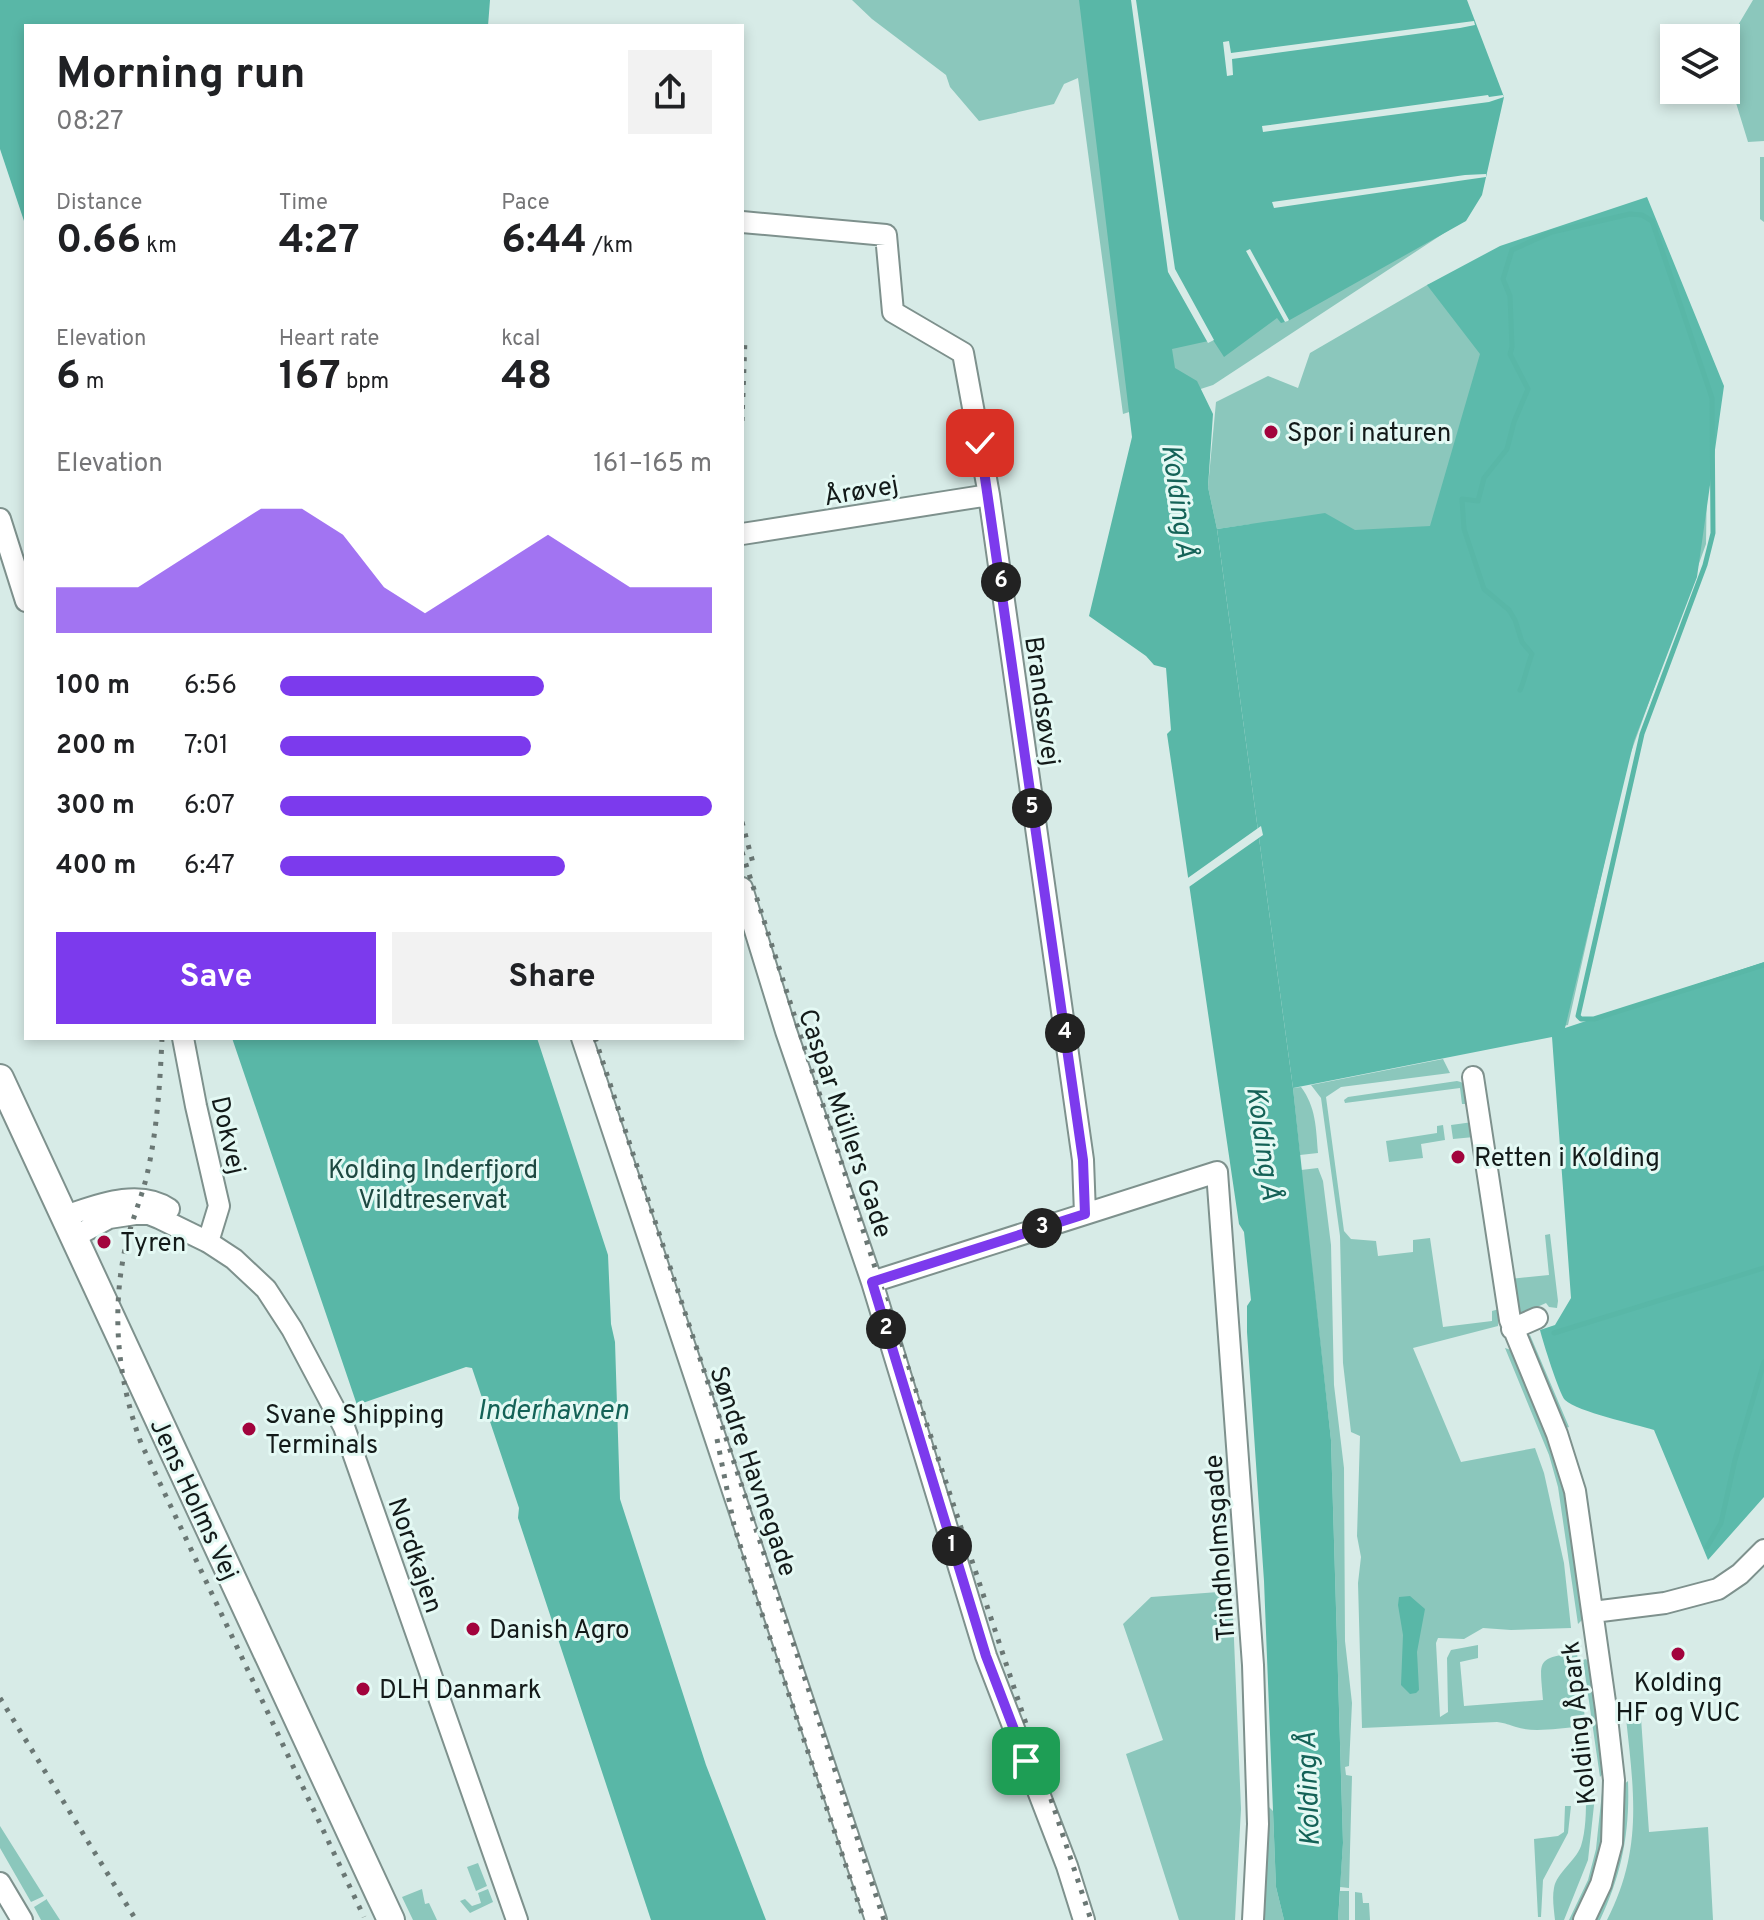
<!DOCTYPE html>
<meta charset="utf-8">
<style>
:root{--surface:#fff;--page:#f2f2f2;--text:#202124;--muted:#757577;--accent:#7c3aed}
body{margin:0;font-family:Overpass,sans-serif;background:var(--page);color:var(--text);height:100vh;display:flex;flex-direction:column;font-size:30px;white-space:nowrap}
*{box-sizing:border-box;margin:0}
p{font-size:26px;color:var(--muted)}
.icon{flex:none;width:44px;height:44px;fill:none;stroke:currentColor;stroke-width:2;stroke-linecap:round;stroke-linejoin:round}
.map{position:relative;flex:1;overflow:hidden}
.panel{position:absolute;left:24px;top:24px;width:720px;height:1016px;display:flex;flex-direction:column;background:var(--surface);border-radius:0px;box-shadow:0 4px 12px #0003}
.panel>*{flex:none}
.buttons{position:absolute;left:1660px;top:24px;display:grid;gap:16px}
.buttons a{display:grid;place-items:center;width:80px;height:80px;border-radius:0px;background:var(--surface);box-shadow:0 4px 12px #0003;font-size:40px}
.pin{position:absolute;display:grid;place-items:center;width:68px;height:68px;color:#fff;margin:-34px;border-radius:16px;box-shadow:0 4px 12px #0006}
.km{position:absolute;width:40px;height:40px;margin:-20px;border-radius:50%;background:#222;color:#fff;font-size:22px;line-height:40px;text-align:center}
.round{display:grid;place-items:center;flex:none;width:84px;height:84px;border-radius:0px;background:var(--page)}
.head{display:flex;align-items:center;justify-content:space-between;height:136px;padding:0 32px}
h1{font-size:44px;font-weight:700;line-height:60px}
.figures{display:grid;grid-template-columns:repeat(3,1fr);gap:12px;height:136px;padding:8px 32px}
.figures div{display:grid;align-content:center}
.figures b{font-size:40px;font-weight:700}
.figures small{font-size:22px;font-weight:400}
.figures p{font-size:22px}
.chart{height:224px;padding:16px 32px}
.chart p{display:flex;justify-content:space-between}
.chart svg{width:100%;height:144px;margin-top:8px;fill:var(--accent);opacity:.7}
.action{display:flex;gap:16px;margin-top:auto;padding:16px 32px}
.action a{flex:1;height:92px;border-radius:0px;background:var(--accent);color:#fff;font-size:32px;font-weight:700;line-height:92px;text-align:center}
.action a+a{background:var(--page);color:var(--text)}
ul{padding:0 32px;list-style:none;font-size:26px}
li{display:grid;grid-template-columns:128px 96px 1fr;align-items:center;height:60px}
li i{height:20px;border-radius:10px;background:var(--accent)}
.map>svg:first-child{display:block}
.green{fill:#8bc7bc}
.forest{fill:#5cbaab}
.water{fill:#59b7a7}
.pier{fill:#d7ebe7}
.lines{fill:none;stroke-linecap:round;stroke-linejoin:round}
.stream{stroke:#59b7a7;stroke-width:5}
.minor-casing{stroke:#7e918d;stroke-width:24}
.major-casing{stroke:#7e918d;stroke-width:30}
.minor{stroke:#fff;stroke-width:20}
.major{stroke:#fff;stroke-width:26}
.rail{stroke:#6a7774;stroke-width:5;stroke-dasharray:4 8;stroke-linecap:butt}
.route-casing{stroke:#fff;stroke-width:16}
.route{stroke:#7c3aed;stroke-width:10}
.poi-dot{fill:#a2043d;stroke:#e4f9f4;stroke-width:3}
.labels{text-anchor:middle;stroke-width:6;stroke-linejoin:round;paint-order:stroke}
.poi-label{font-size:26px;fill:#131a19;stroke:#e4f9f4;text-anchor:start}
.street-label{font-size:26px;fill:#131a19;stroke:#e4f9f4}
.park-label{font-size:26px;fill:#1d4841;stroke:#e4f9f4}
.water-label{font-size:28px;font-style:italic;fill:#146257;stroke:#e4f9f4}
</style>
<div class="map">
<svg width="1764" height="1920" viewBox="0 0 1764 1920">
<rect width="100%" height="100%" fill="#d7ebe7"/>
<path class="green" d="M 852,0 L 1464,0 L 1467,218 L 1213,385 L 1123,414 L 1078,78 L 1064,84 L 1054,104 L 979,121 L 950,87 L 946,75 L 872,19 Z
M 1753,0 L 1764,0 L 1764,141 L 1748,142 L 1733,93 L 1728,42 Z
M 1760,157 L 1764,157 L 1764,222 L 1760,219 Z
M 1508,253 L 1708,413 L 1706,544 L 1626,766 L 1568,1025 L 1311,1078 L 1252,524 L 1217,529 L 1208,487 L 1216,402 L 1268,376 L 1298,388 L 1310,353 L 1427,285 Z
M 1443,1059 L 1450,1073 L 1341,1087 L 1326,1097 L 1344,1231 L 1351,1239 L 1376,1241 L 1378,1256 L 1413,1252 L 1413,1240 L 1430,1238 L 1443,1327 L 1492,1321 L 1492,1311 L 1499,1309 L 1498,1326 L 1413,1348 L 1461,1462 L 1535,1448 L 1544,1473 L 1564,1563 L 1571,1628 L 1511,1630 L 1483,1628 L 1464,1639 L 1438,1638 L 1436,1643 L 1440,1717 L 1448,1712 L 1447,1658 L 1451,1650 L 1478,1645 L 1478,1658 L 1460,1662 L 1464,1706 L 1543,1700 C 1540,1660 1535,1658 1577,1653 L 1592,1776 L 1581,1778 L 1579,1774 L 1577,1727 C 1559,1728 1533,1733 1516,1727 C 1509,1725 1506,1723 1497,1722 L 1362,1728 L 1358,1583 L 1361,1557 L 1357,1536 L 1360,1436 L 1351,1432 L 1343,1363 L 1340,1236 L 1321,1098 L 1311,1085 Z
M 1457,1081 C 1473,1084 1471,1103 1472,1116 L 1468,1117 L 1466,1104 L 1462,1104 L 1460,1088 L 1345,1103 L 1344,1100 L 1348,1097 Z
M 1301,1087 C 1316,1107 1316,1128 1318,1153 L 1300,1155 L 1293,1088 Z
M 1473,1122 L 1474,1137 L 1453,1139 L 1451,1125 Z
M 1443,1125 L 1445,1140 L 1421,1144 L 1423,1158 L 1389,1162 L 1386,1141 L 1437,1133 L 1437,1126 Z
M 1318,1168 L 1323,1181 L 1331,1245 L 1334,1385 L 1344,1468 L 1345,1641 L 1352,1703 L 1349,1766 L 1345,1767 L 1346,1775 L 1352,1776 L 1349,1888 L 1340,1887 L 1343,1843 L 1331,1440 L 1301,1170 Z
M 1550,1234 L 1558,1301 L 1557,1308 L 1549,1307 L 1546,1303 L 1526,1312 L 1518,1312 L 1510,1279 L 1549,1275 L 1545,1235 Z
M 1530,1335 L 1569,1427 L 1563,1429 L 1527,1338 Z
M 1505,1348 L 1511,1350 L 1515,1354 L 1550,1439 L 1565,1488 L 1583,1609 L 1582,1620 L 1578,1624 L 1558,1487 L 1549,1455 Z
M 1232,1591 L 1241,1809 L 1235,1920 L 1179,1920 L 1126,1754 L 1163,1740 L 1123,1624 L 1151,1597 Z
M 1586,1659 L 1591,1667 L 1605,1771 L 1600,1777 L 1583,1660 Z
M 1626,1718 L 1641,1718 L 1649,1832 L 1708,1827 L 1713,1920 L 1607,1920 C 1643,1850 1634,1793 1626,1718 Z
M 1628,1781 C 1630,1831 1622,1874 1600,1920 L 1593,1920 L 1622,1786 Z
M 1602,1792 L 1607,1796 C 1610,1840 1593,1881 1576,1920 L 1569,1920 L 1588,1880 L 1596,1849 Z
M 1586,1795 L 1595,1796 L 1588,1860 L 1564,1920 L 1555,1920 C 1554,1910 1552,1898 1554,1888 C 1557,1872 1575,1862 1581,1846 C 1586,1830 1586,1812 1586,1795 Z
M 1265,1803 L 1273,1811 L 1276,1887 L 1284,1920 L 1263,1920 Z
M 1565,1806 L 1571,1806 L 1568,1833 L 1543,1880 L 1541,1917 L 1538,1917 L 1534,1839 L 1558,1836 L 1564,1832 Z
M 0,1826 L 44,1896 L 31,1902 L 0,1848 Z
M 478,1863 L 487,1886 L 476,1891 L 467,1867 Z
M 422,1889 L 425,1904 L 429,1903 L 437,1920 L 413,1920 L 402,1897 Z
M 488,1889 L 493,1902 L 470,1913 L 460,1901 L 465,1899 L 472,1906 L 481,1903 L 478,1893 Z
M 1340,1891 L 1349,1891 L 1349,1920 L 1338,1920 Z
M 1355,1892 L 1362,1893 L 1363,1903 L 1369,1903 L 1370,1920 L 1355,1920 Z
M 47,1899 L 47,1900 L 60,1920 L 41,1920 L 34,1907 Z"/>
<path class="forest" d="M 1647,197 L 1724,386 L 1697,577 L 1634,741 L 1565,1028 L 1764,962 L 1764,1497 L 1708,1560 L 1654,1430 C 1635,1424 1578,1412 1565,1400 C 1559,1393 1543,1342 1540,1330 L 1555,1325 L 1571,1298 L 1552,1037 L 1293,1088 L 1217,529 L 1325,513 L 1355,530 L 1430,526 L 1480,354 L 1427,285 L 1500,246 Z"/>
<path class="water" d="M 0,0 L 490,0 L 488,26 L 26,26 L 26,227 L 0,149 Z
M 1079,0 L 1467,0 L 1504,97 L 1482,195 L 1466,221 L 1288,321 L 1281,323 L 1277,318 L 1224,357 L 1213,340 L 1172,349 L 1175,368 L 1197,381 L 1213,414 L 1208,487 L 1217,529 L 1293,1088 L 1331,1440 L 1343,1843 L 1338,1920 L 1284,1920 L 1276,1887 L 1264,1581 L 1247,1332 L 1247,1306 L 1251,1300 L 1244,1232 L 1239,1224 L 1167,734 L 1171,730 L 1166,668 L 1154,665 L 1146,656 L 1089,616 L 1132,437 Z
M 232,1038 L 537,1038 L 608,1255 L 611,1324 L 615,1342 L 620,1499 L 706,1765 L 766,1920 L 651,1920 L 518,1518 L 519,1508 L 472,1368 L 466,1367 L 357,1405 Z
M 1410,1596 L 1425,1609 L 1417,1652 L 1419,1690 L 1416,1693 L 1410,1694 L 1401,1685 L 1403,1635 L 1398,1605 L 1399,1597 Z"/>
<path class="pier" d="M 1131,0 L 1136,0 L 1175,269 L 1214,340 L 1208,343 L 1168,272 Z
M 1474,21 L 1475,25 L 1460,28 L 1232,59 L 1233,75 L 1227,76 L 1223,42 L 1229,41 L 1231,53 Z
M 1488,95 L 1489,97 L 1503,95 L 1504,97 L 1489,102 L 1263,132 L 1262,126 Z
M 1486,174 L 1486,177 L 1465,180 L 1274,208 L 1272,202 L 1465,175 Z
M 1250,249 L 1289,320 L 1288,321 L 1285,322 L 1246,251 Z
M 1261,826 L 1263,835 L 1186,889 L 1185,880 Z"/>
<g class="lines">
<path class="stream" d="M 1520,690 C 1523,686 1528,663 1532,654 L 1522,642 L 1515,620 L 1509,610 L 1484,589 L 1464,529 L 1462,499 L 1478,501 L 1484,478 L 1507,449 L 1514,422 L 1528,389 L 1510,354 L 1512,347 L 1510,296 L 1503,279 L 1512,250 L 1552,232 L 1630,214 L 1642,215 L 1652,221 L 1712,398 L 1713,533 L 1705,565 L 1642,734 L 1578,1016 L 1581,1019 L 1594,1019 L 1764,965
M 1554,1333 L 1764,1268
M 1707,1547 L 1721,1523 L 1735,1460 L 1764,1362"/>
<g class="minor-casing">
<path id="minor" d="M 742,222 L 886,235 L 893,312 L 963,353 L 989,495 L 1083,1160 L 1085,1214
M 0,519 L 26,601
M 742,534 L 989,495
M 742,888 L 786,1031 L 872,1282 L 986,1656 L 1067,1866 L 1084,1920
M 183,1038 L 196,1106 L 219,1206 L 208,1242
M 582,1038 L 876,1920
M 1473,1077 L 1510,1320 L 1557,1434 L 1575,1491 L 1606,1709 L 1614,1780 L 1612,1843 L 1601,1884 L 1584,1920
M 65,1216 C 96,1206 138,1188 169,1209
M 74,1237 L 109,1218 L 135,1214 L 149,1214 L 159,1218 L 208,1242 L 234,1259 L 266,1289 L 292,1329 L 344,1427 L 517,1920
M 872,1282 L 1217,1172 L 1253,1665 L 1258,1824 L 1253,1920
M 1512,1329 L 1537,1318
M 1593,1612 L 1665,1603 L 1718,1589 L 1740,1574 L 1764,1550
M 0,1883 L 22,1920"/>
</g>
<g class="major-casing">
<path id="major" d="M 0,1078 L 391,1920"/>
</g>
<use href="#minor" class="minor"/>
<use href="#major" class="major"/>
<path class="rail" d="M 742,421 L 745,339
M 742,822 L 753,863
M 742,852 L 879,1280 L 1091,1920
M 162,1038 C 160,1084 157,1133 146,1179 C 140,1202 130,1225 125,1249 C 111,1315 118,1380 141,1443 L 364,1917
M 595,1038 L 884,1920
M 717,1439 L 734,1525 L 751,1581 L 864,1920
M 0,1698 L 136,1920"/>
</g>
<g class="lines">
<g class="route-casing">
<path id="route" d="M 980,443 L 1083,1160 L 1085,1214 L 872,1282 L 986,1656 L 1026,1761"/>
</g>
<use href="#route" class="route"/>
</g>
<g class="poi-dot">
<circle cx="1271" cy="432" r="8"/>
<circle cx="1458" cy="1157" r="8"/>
<circle cx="104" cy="1242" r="8"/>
<circle cx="249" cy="1429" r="8"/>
<circle cx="473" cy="1629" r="8"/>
<circle cx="1678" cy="1654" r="8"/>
<circle cx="363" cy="1689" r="8"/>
</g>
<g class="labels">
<g class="poi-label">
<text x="1287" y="441">Spor i naturen</text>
<text x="1474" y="1166">Retten i Kolding</text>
<text x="120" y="1251">Tyren</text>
<text x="265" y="1423">Svane Shipping<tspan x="265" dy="30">Terminals</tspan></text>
<text x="489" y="1638">Danish Agro</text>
<text x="1678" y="1691" text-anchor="middle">Kolding<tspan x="1678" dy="30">HF og VUC</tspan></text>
<text x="379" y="1698">DLH Danmark</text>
</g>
<g class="street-label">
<text transform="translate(861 490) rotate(-10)" y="9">Årøvej</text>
<text transform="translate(1043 701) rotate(82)" y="9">Brandsøvej</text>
<text transform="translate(846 1123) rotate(71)" y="9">Caspar Müllers Gade</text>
<text transform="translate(229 1135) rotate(77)" y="9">Dokvej</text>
<text transform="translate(754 1471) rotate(71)" y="9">Søndre Havnegade</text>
<text transform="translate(195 1499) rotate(65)" y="9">Jens Holms Vej</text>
<text transform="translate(1219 1548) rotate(-94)" y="9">Trindholmsgade</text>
<text transform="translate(416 1555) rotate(71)" y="9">Nordkajen</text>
<text transform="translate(1578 1723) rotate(-96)" y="9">Kolding Åpark</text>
</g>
<g class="park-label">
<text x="433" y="1178">Kolding Inderfjord<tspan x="433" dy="30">Vildtreservat</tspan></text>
</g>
<g class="water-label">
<text transform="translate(1180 501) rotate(82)" y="10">Kolding Å</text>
<text transform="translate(1265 1143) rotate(82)" y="10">Kolding Å</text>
<text x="553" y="1419">Inderhavnen</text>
<text transform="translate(1307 1789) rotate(-92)" y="10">Kolding Å</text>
</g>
</g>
</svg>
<div class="buttons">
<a><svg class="icon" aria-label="layers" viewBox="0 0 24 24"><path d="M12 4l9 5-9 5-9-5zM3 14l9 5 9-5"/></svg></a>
</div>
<div class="pin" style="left:1026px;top:1761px;background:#1e9e55"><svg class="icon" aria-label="arrive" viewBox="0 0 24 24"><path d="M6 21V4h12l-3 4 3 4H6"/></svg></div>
<div class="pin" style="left:980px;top:443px;background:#d93025"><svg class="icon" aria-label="check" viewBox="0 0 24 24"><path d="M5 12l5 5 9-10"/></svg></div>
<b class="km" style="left:952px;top:1546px">1</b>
<b class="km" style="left:886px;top:1329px">2</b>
<b class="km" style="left:1042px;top:1228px">3</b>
<b class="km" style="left:1065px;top:1033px">4</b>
<b class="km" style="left:1032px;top:808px">5</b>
<b class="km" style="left:1001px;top:582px">6</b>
<section class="panel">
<div class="head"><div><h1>Morning run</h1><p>08:27</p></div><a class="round"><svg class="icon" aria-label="share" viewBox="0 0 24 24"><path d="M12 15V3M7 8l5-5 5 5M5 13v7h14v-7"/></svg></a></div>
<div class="figures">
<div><p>Distance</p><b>0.66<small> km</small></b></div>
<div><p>Time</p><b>4:27</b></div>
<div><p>Pace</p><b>6:44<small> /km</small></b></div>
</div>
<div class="figures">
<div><p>Elevation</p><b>6<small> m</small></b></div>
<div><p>Heart rate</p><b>167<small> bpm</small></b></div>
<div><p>kcal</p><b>48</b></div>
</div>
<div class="chart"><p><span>Elevation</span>161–165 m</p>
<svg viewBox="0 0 160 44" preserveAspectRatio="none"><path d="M0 44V30L10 30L20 30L30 22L40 14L50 6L60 6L70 14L80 30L90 38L100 30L110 22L120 14L130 22L140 30L150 30L160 30V44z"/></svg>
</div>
<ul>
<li><b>100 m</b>6:56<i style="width:61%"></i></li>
<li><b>200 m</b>7:01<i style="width:58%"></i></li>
<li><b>300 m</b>6:07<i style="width:100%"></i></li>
<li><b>400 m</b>6:47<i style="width:66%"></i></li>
</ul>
<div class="action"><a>Save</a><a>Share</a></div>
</section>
</div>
